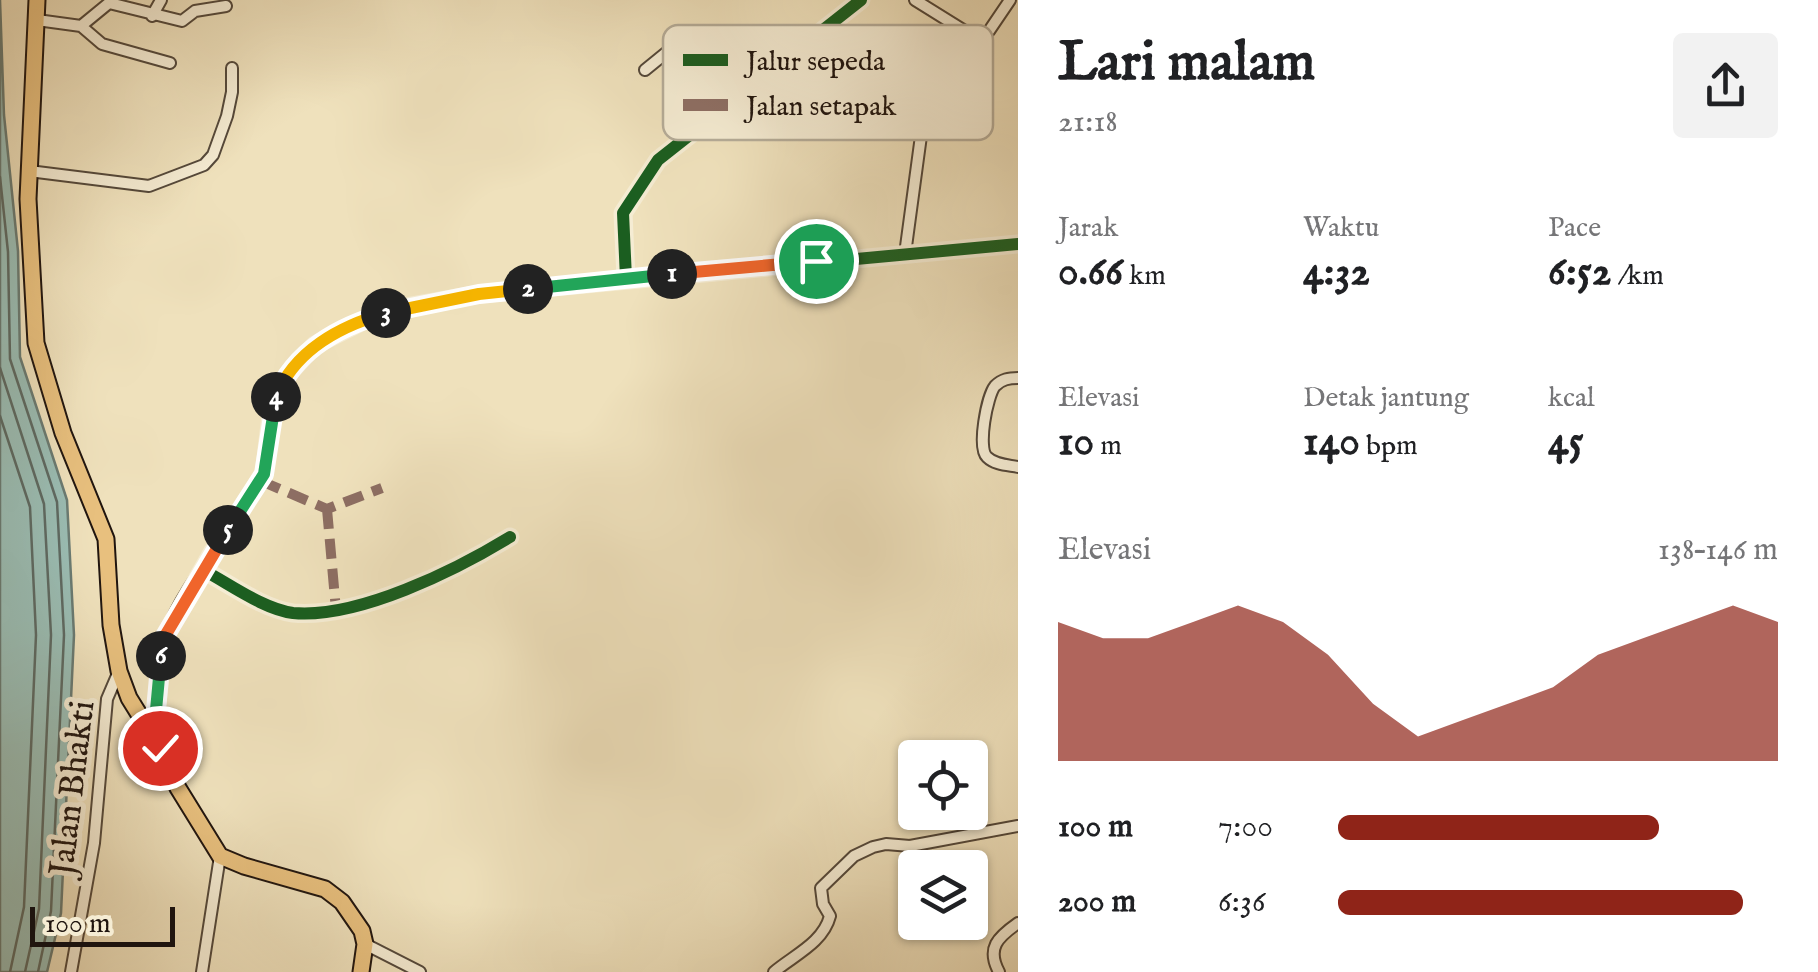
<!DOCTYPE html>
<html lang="id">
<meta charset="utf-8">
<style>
:root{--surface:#fff;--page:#f2f2f2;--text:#202124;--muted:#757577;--accent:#8f2418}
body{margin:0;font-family:"IM FELL English",serif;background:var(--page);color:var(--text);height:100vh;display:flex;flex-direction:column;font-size:38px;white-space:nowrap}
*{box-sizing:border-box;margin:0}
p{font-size:32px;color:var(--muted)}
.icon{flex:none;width:55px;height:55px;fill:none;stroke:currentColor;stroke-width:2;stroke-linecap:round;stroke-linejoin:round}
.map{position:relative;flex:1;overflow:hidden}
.details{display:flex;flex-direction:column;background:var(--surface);width:800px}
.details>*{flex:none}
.tools{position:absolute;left:898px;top:740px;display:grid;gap:20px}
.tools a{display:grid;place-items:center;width:90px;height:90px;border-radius:10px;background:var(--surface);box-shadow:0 2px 8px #0004;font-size:50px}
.scale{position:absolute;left:30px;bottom:25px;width:145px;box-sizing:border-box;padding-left:10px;border:5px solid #20150f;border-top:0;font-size:28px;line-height:35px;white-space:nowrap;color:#20150f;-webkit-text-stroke:8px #f5ecd3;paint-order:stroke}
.pin{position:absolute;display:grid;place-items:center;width:85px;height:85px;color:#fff;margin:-42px;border:5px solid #fff;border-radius:50%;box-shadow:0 2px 10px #0007}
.km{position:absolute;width:50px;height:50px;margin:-25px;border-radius:50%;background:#222;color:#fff;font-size:28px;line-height:50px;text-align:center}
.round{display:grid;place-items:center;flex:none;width:105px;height:105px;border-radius:10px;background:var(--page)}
.overview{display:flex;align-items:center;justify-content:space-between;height:170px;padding:0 40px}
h1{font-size:55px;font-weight:800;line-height:75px}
.figures{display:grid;grid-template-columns:repeat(3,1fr);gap:15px;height:170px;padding:10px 40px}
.figures div{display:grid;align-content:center}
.figures b{font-size:42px;font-weight:800}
.figures small{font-size:28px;font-weight:400}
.figures p{font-size:28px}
.chart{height:280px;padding:20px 40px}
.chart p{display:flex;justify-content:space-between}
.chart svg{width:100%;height:180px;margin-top:10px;fill:var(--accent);opacity:.7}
ul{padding:0 40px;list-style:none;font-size:32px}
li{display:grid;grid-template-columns:160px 120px 1fr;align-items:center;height:75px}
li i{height:25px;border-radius:12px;background:var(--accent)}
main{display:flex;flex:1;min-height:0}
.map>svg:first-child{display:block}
.water{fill:#9abdb4;stroke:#697a72;stroke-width:2.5}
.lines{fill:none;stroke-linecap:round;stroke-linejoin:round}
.shore{stroke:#5d6962;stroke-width:2.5}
.minor-casing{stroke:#54483a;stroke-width:14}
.highway-casing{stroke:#20150f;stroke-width:19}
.minor{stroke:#f5ecd3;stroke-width:10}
.highway{stroke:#e8c07e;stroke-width:15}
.quiet{stroke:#8d6e63;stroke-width:10;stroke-dasharray:20 10;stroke-linecap:butt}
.cycleway-casing{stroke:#f5ecd3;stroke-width:19}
.cycleway{stroke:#1b5e20;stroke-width:12}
.split-1-casing{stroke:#fff;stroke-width:20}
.split-2-casing{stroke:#fff;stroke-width:20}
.split-3-casing{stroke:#fff;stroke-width:20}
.split-4-casing{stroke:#fff;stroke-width:20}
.split-5-casing{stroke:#fff;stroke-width:20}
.split-6-casing{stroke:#fff;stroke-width:20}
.split-7-casing{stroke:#fff;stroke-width:20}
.split-1{stroke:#f0652b;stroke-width:12}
.split-2{stroke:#22a559;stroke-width:12}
.split-3{stroke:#f5b400;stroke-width:12}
.split-4{stroke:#f5b400;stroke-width:12}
.split-5{stroke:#22a559;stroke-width:12}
.split-6{stroke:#f0652b;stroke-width:12}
.split-7{stroke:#22a559;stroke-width:12}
.labels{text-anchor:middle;stroke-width:10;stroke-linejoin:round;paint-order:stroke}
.street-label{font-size:35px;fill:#20150f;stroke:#f5ecd3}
.key{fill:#f5ecd3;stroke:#b5ac98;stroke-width:2.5}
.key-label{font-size:28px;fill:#20150f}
</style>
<main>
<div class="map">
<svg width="1018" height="972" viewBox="0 0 1018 972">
<rect width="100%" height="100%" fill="#efe1bc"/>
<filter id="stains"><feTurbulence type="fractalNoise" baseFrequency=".002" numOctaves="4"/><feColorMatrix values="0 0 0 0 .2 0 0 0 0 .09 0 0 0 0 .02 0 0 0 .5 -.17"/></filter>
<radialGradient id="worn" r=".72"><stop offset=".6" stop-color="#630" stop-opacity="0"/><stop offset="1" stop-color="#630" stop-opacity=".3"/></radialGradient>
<path class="water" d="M 0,0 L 4,115 L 18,251 L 20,357 L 67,500 L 74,635 L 61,913 L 47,972 L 0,972 Z"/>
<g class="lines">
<path class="shore" d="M 0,177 L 8,252 L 10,359 L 57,502 L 64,635 L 51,911 L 38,972
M 0,368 L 44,504 L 51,635 L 39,909 L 25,972
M 0,416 L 30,507 L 36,635 L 24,907 L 10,972"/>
<g class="minor-casing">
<path id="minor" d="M 915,0 L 976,38 L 989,31 L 1010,0
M 152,16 L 161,0
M 37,20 L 81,26 L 109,3 L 182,21 L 195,11 L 226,6
M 81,26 L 102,44 L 170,63
M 645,70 L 688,35 L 695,33 L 745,92
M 29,171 L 149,186 L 204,165 L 213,155 L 227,116 L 232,92 L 232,68
M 905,254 L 926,99 L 932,76 L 955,28
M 626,278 L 623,213 L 658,160 L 861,0
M 1018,378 C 1009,378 1002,379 995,386 C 987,396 977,448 987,457 C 995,465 1008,465 1018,467
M 203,570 C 230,584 263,609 293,613 C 358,619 456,570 510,537
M 159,742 C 156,709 153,668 165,636 C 186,578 234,533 262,479 C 268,468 267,454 269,441 C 272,404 282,372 312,347 C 358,311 424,304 479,294 L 1018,244
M 365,944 L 420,972
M 71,972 L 94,843 L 107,699 L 119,671
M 202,972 L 220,856
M 774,972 C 794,955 823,943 830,916 L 823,904 L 821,888 L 854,856 L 873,847 L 886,844 L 910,846 L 1018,826
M 999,972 C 986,948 998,937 1018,923"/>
</g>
<g class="highway-casing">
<path id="highway" d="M 37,0 L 28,199 L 36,343 L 63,433 L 106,539 L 111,625 L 119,671 L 129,698 L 160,748 L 178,788 L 220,856 L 244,866 L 325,889 L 342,902 L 362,931 L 365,944 L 361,972"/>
</g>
<use href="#minor" class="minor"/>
<use href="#highway" class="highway"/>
<path class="quiet" d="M 261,481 L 327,509 L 382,488
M 327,509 L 336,610"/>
<g class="cycleway-casing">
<path id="cycleway" d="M 626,278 L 623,213 L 658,160 L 861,0
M 203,570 C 230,584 263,609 293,613 C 358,619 456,570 510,537
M 160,748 L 156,710 L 165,636 L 212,553 L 264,474 L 271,416 L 277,393 L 288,374 L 315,345 L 367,319 L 411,306 L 479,294 L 1018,244"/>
</g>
<use href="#cycleway" class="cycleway"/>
</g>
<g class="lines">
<g class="split-1-casing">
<path id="split-1" d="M 672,274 L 816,261"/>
</g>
<g class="split-2-casing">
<path id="split-2" d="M 528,289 L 672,274"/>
</g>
<g class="split-3-casing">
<path id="split-3" d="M 386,313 L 479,294 L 528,289"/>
</g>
<g class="split-4-casing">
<path id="split-4" d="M 276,397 C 294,351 340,326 386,313"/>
</g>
<g class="split-5-casing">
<path id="split-5" d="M 228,530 L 264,474 L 276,397"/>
</g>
<g class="split-6-casing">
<path id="split-6" d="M 161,656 L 165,636 L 228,530"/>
</g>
<g class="split-7-casing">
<path id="split-7" d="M 160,748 L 156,710 L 161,656"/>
</g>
<use href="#split-1" class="split-1"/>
<use href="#split-2" class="split-2"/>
<use href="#split-3" class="split-3"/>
<use href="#split-4" class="split-4"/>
<use href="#split-5" class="split-5"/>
<use href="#split-6" class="split-6"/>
<use href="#split-7" class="split-7"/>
</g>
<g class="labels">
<g class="street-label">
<text transform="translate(71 788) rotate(-83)" y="12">Jalan Bhakti</text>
</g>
</g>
<rect x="663" y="25" width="330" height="115" rx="15" class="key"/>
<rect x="683" y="54" width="45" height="12" fill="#1b5e20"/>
<rect x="683" y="99" width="45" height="12" fill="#8d6e63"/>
<g class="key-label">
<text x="746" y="70">Jalur sepeda</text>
<text x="746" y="115">Jalan setapak</text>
</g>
<rect width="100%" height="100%" filter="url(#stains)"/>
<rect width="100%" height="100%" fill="url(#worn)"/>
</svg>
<div class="tools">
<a><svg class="icon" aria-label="locate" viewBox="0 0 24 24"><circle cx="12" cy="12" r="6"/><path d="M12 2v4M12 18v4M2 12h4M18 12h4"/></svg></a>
<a><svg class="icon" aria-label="layers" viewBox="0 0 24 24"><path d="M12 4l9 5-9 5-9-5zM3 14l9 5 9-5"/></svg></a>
</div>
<div class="scale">100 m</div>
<div class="pin" style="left:816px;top:261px;background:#1e9e55"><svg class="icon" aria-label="arrive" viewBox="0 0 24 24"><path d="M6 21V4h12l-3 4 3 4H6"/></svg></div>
<div class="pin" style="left:160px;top:748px;background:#d93025"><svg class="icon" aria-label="check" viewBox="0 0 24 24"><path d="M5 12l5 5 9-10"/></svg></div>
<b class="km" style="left:672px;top:274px">1</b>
<b class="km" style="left:528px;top:289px">2</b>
<b class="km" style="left:386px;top:313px">3</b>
<b class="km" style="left:276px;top:397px">4</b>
<b class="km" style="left:228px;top:530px">5</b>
<b class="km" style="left:161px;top:656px">6</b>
</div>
<section class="details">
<div class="overview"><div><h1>Lari malam</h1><p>21:18</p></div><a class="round"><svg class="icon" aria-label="share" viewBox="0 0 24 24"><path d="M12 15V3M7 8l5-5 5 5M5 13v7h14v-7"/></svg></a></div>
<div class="figures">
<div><p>Jarak</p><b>0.66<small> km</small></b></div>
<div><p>Waktu</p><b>4:32</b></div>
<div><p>Pace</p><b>6:52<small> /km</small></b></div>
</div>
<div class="figures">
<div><p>Elevasi</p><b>10<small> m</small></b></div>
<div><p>Detak jantung</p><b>140<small> bpm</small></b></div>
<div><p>kcal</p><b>45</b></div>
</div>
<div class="chart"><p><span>Elevasi</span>138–146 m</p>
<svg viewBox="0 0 160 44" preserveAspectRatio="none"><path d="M0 44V10L10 14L20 14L30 10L40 6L50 10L60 18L70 30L80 38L90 34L100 30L110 26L120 18L130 14L140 10L150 6L160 10V44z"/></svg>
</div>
<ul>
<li><b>100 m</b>7:00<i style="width:73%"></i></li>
<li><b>200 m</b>6:36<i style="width:92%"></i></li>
</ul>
</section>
</main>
